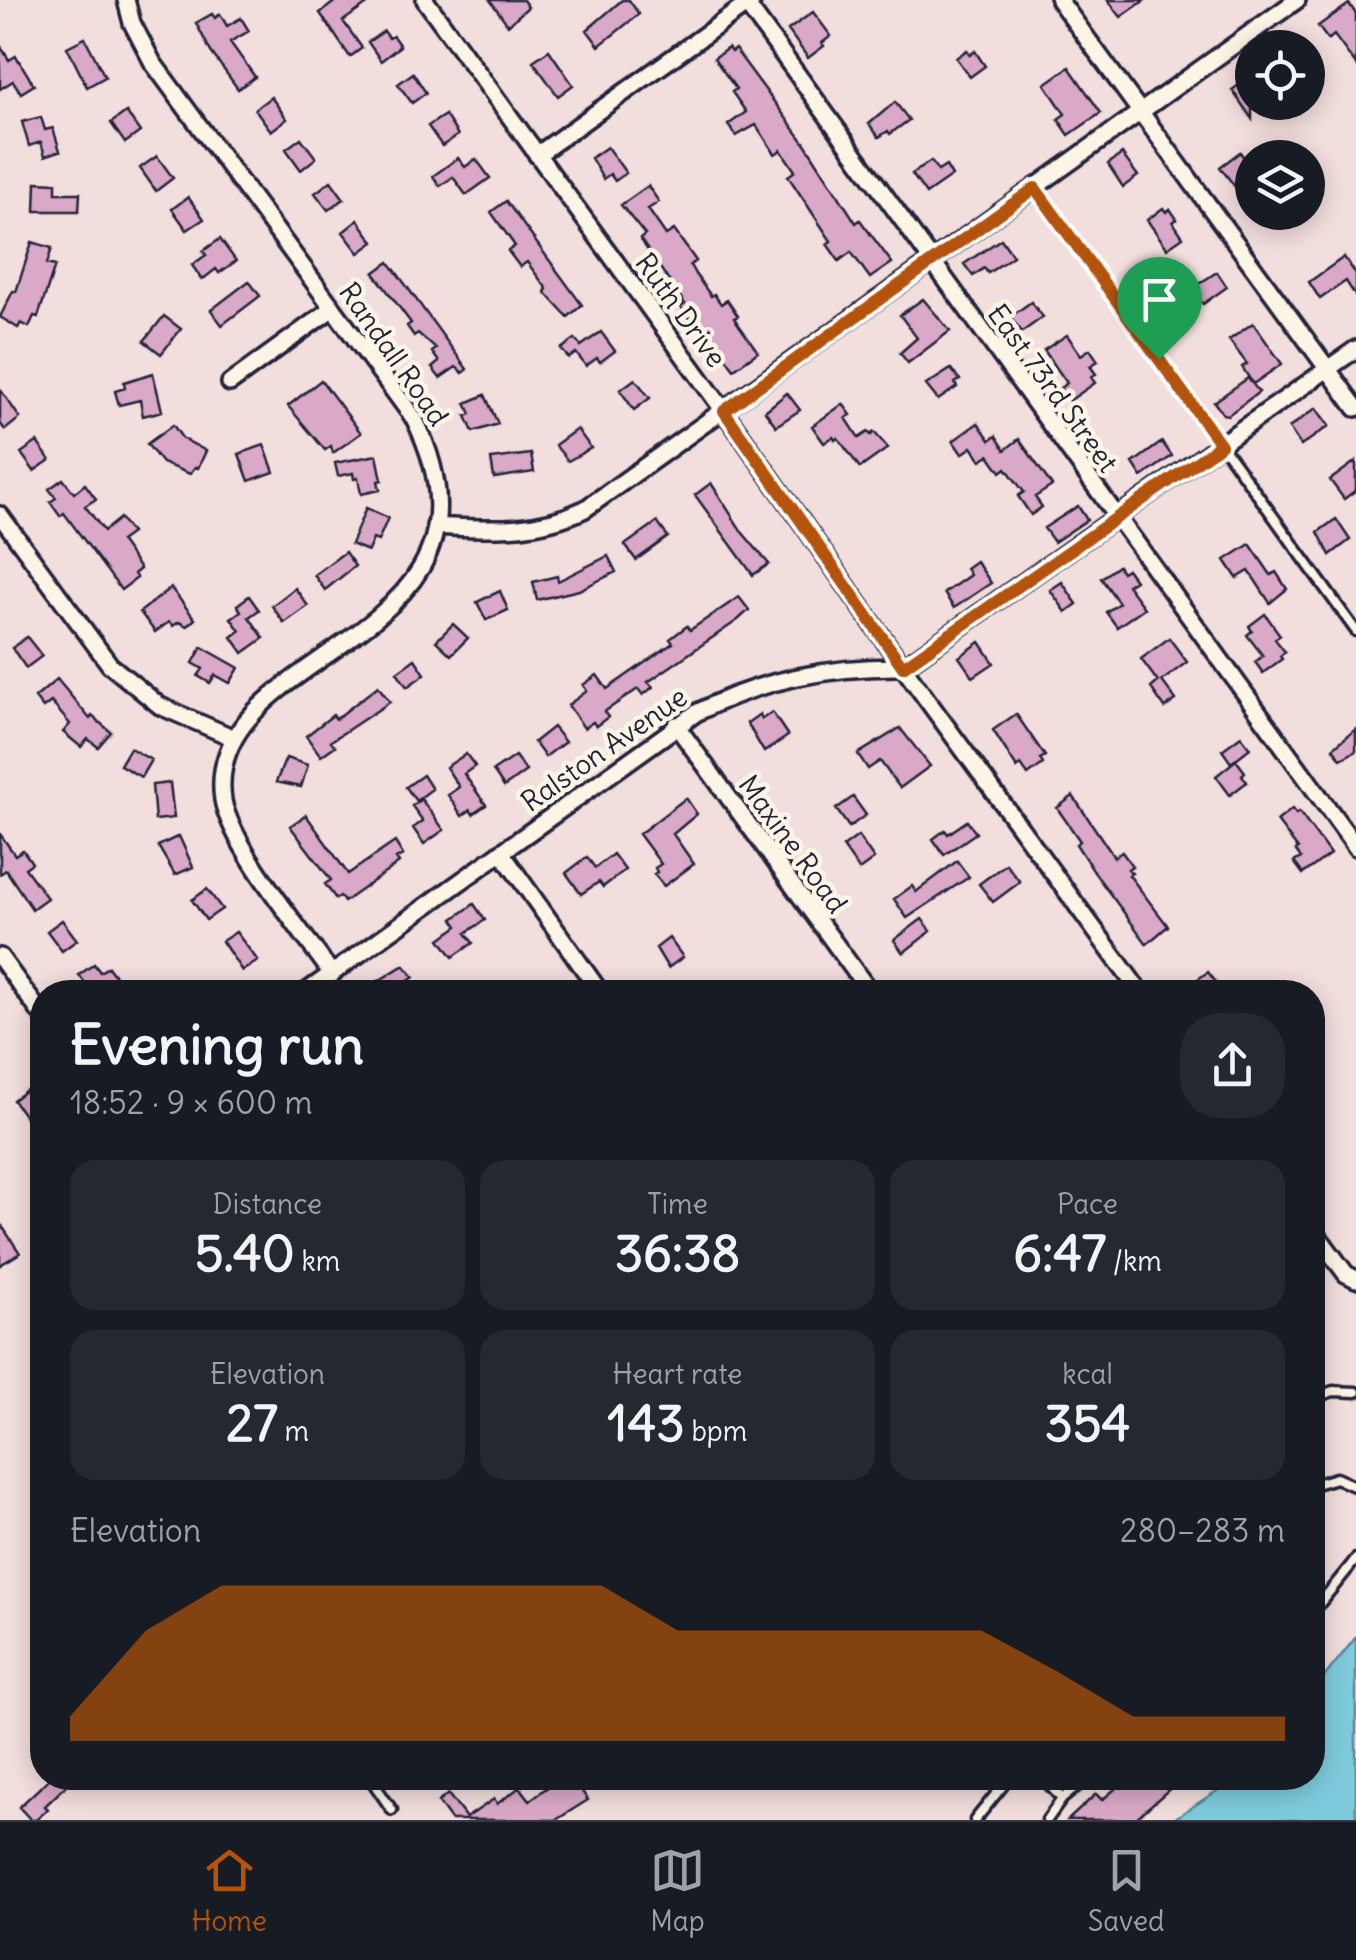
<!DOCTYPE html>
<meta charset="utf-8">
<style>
:root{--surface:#171b24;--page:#242831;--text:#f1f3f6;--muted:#9ea1a6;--line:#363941;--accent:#b45309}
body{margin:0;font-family:Delius,sans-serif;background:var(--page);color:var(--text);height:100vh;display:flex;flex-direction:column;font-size:38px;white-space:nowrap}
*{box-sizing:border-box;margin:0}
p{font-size:32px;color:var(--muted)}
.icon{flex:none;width:55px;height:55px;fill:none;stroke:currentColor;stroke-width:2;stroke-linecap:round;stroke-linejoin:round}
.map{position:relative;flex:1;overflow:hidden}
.panel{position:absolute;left:30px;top:980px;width:1295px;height:810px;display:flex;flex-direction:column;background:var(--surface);border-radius:40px;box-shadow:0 5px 25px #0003}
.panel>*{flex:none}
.tools{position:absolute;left:1235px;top:30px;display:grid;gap:20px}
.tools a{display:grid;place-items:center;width:90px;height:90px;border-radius:50%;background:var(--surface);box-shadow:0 5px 25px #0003;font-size:50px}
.pin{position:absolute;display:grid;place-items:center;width:85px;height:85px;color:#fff;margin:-102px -42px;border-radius:50% 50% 50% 0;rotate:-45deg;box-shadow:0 0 10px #0007}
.pin .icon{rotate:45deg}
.round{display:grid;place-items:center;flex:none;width:105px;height:105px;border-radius:40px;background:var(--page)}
.head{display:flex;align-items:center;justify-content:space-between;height:170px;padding:0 40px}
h1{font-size:55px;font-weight:800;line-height:75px}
.figures{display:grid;grid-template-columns:repeat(3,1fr);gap:15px;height:170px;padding:10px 40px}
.figures div{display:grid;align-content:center;border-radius:25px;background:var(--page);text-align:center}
.figures b{font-size:50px;font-weight:800}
.figures small{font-size:28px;font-weight:400}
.figures p{font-size:28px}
.chart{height:280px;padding:20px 40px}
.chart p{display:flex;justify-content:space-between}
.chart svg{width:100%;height:180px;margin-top:10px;fill:var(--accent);opacity:.7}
.tabs{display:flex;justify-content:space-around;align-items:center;height:140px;border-top:2px solid var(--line);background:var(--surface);font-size:28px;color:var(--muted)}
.tabs a{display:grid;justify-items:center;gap:5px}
.tabs .active{color:var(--accent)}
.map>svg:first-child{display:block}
.water{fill:#7ecbdd;stroke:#59879c;stroke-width:2.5}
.building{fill:#daa9c7;stroke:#22223b;stroke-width:2.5}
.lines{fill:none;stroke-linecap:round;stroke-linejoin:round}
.service-casing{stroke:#22223b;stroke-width:15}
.minor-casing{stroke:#22223b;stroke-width:22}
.service{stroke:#fcf5e5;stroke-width:8}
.minor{stroke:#fcf5e5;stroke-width:15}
.route-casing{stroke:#fff;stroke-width:20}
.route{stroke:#b45309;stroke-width:12}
.labels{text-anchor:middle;stroke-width:9;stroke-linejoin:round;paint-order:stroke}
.street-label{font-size:28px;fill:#22223b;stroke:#fcf5e5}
</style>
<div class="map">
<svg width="1356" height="1820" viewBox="0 0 1356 1820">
<rect width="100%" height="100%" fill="#f2dedc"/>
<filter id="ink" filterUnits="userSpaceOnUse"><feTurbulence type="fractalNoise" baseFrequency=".01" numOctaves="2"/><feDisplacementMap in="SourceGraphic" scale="20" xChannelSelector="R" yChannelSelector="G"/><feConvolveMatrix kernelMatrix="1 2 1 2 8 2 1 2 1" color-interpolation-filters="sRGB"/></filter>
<g filter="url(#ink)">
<path class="water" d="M 1356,1637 L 1356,1820 L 1172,1820 L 1237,1778 L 1312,1778 L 1313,1691 Z"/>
<path class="building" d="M 337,0 L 373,0 L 343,21 L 362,48 L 350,57 L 320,13 Z
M 490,0 L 523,0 L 528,7 L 508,25 Z
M 622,0 L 629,0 L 639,14 L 599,46 L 587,30 Z
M 1108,0 L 1145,0 L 1121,17 Z
M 1349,4 L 1356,14 L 1356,65 L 1334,35 L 1328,40 L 1318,26 Z
M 813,12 L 831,36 L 822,43 L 824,46 L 808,58 L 788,30 Z
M 212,14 L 215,18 L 220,14 L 227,26 L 241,18 L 249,31 L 230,42 L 255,77 L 238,89 L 211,52 L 196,23 Z
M 384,31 L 389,38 L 393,36 L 400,46 L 381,61 L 368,42 Z
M 85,38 L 105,77 L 87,87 L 67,47 Z
M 0,45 L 9,60 L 16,56 L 34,85 L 21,93 L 13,81 L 0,89 Z
M 728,48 L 731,52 L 735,49 L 806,145 L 856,223 L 860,220 L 892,263 L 870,278 L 851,252 L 839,261 L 827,244 L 831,241 L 788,176 L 795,171 L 781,150 L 775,154 L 756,125 L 736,136 L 728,125 L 746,112 L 732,92 L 736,89 L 714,58 Z
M 549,50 L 573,85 L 558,96 L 533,61 Z
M 967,50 L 970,55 L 975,51 L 985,66 L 970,77 L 956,58 Z
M 1069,67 L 1101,113 L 1069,135 L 1058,119 L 1065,114 L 1045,84 Z
M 413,73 L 426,93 L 412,103 L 398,84 Z
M 1252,76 L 1252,119 L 1232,90 Z
M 271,97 L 287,119 L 271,131 L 255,109 Z
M 895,102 L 909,120 L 890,134 L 888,131 L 879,137 L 869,124 Z
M 126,112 L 140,132 L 125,143 L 111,123 Z
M 445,115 L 458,135 L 442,146 L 428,126 Z
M 41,117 L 45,130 L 53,128 L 60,151 L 45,156 L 41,142 L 29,146 L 22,122 Z
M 301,138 L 316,158 L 301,170 L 286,149 Z
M 607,147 L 626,173 L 615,181 L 610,174 L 603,179 L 591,158 Z
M 1240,152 L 1252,169 L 1252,209 L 1220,167 Z
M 1122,154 L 1138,176 L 1123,187 L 1108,164 Z
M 157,156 L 173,178 L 156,191 L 140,168 Z
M 458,158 L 465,167 L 476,159 L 490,178 L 466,195 L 453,177 L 440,186 L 433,176 Z
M 931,161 L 938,171 L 946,166 L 952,176 L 926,194 L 912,174 Z
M 331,181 L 344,199 L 328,210 L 315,193 Z
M 36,182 L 56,183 L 56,193 L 80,193 L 79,211 L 35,211 Z
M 648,186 L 659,202 L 648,209 L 666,235 L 674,230 L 696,261 L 690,265 L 695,274 L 711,296 L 714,294 L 721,304 L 727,300 L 738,316 L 734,318 L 758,352 L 734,369 L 696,316 L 691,321 L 681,307 L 685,304 L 640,239 L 645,235 L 621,205 Z
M 188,197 L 204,219 L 187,230 L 172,209 Z
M 506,201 L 582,305 L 568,317 L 545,292 L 547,289 L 527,262 L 520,267 L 508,251 L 515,246 L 491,212 Z
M 1163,208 L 1166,212 L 1170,209 L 1177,219 L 1173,222 L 1183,237 L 1167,248 L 1147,220 Z
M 358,220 L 374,242 L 359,253 L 343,232 Z
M 220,239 L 236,261 L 219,273 L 216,269 L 202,280 L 192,265 L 206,255 L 203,251 Z
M 1001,239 L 1013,256 L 988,273 L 984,268 L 973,276 L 964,264 Z
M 32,242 L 52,248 L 47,264 L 55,266 L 38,317 L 34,316 L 29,327 L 21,323 L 18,328 L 0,317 L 13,291 L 16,292 Z
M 1344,257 L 1356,274 L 1356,297 L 1346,281 L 1320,299 L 1309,282 Z
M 389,262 L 467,369 L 463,373 L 456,367 L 440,378 L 432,368 L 439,362 L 432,352 L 436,349 L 418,333 L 414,336 L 407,326 L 411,323 L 374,273 Z
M 1217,272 L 1227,287 L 1203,304 L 1199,299 L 1193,302 L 1186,292 Z
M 249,281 L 260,296 L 222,325 L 211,310 Z
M 923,299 L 950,331 L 908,363 L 900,353 L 917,338 L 900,315 Z
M 1031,302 L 1043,317 L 1022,332 L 1010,317 Z
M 164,316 L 181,329 L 161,354 L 144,341 Z
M 1253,323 L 1282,364 L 1253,384 L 1242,367 L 1247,364 L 1229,340 Z
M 601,332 L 615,351 L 600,362 L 597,358 L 586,366 L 576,353 L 569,358 L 561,349 L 575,339 L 581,346 Z
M 1067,335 L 1081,355 L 1090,349 L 1098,361 L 1090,366 L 1096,374 L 1091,377 L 1095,383 L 1069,401 L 1060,388 L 1067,383 L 1044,350 Z
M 951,369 L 960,380 L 955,383 L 957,387 L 938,400 L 926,385 Z
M 153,373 L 162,411 L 143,416 L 140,400 L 119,405 L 115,391 L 125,388 L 124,382 Z
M 1248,378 L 1259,392 L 1228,415 L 1223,414 L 1214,402 Z
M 635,379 L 650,398 L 634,410 L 620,390 Z
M 321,380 L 361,433 L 333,453 L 331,446 L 325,450 L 288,406 Z
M 0,389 L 20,418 L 5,430 L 0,423 Z
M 787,393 L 800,410 L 776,426 L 765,411 Z
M 485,395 L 498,424 L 473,432 L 466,416 L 471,414 L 466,403 Z
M 843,404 L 851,415 L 846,418 L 859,438 L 868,432 L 871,435 L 874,432 L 888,448 L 860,468 L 838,438 L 835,440 L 833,437 L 824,443 L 812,426 Z
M 1316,408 L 1329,426 L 1301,446 L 1289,428 Z
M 978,423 L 990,440 L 996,436 L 1005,450 L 1019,439 L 1052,486 L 1035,497 L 1042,507 L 1031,515 L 1018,496 L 1024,492 L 1006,468 L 1001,472 L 989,455 L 981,460 L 972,447 L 962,454 L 953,441 Z
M 173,425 L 182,438 L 206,451 L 198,468 L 195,467 L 190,474 L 162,463 L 147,444 Z
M 577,429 L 591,448 L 568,461 L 555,445 Z
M 37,442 L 50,460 L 34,471 L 21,453 Z
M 1162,442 L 1172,456 L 1142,477 L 1133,463 Z
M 264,445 L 274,472 L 249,481 L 239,454 Z
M 531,454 L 534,472 L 494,478 L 491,459 Z
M 377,455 L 382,480 L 378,481 L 380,490 L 361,494 L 358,478 L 354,479 L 353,473 L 338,476 L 335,463 Z
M 1356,461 L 1356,490 L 1344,499 L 1330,480 Z
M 63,479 L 74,493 L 85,484 L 96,499 L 85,506 L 104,531 L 120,518 L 131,533 L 120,541 L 140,569 L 134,574 L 137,578 L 121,590 L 64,513 L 60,516 L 50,502 L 56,498 L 49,489 Z
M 711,483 L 742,532 L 769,564 L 753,575 L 695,495 Z
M 1078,506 L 1087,520 L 1054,542 L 1044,528 Z
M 366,508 L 388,518 L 378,541 L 373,539 L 368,551 L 351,544 Z
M 1336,519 L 1350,540 L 1330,555 L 1318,532 Z
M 657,522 L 668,537 L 636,560 L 625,545 Z
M 1250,544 L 1271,575 L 1276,572 L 1287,589 L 1270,603 L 1249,571 L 1237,578 L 1225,560 Z
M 345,552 L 355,566 L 325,590 L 314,575 Z
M 608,556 L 616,572 L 579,590 L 537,600 L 533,582 L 557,576 L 558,581 Z
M 976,561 L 991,583 L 954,608 L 944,593 L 970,575 L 966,568 Z
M 1118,566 L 1122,572 L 1127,569 L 1135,580 L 1127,585 L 1144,608 L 1117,627 L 1106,612 L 1119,603 L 1101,578 Z
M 1062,582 L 1077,604 L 1066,612 L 1050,590 Z
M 171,588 L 195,619 L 187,626 L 179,622 L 173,626 L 169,622 L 155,632 L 140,612 Z
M 295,588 L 308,606 L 284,623 L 272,606 Z
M 500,591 L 508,610 L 486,620 L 477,602 Z
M 249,596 L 259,610 L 249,617 L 264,638 L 243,653 L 232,637 L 240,631 L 231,618 L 241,611 L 237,605 Z
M 739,597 L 749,610 L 738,620 L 648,682 L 653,687 L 643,695 L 638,689 L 604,712 L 608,717 L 596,726 L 593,722 L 584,728 L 568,705 L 587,691 L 583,685 L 597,675 L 607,689 L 673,643 L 670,639 L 687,626 L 690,630 Z
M 1265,614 L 1280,635 L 1275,639 L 1285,652 L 1280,656 L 1282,659 L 1263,673 L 1255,662 L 1263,656 L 1247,635 L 1252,631 L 1249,626 Z
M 453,624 L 468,638 L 451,655 L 436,641 Z
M 27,637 L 42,656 L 26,668 L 12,648 Z
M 1169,638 L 1187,662 L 1162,681 L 1176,700 L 1165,708 L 1151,688 L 1158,682 L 1141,659 Z
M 980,642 L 994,663 L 973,677 L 959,657 Z
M 202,647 L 239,668 L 230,683 L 215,675 L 210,683 L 198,676 L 203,669 L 193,663 Z
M 415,659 L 425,674 L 407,687 L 397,672 Z
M 57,679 L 90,719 L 92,716 L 111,732 L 98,747 L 88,739 L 81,747 L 63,732 L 70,724 L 51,702 L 43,708 L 35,698 Z
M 378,686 L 390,702 L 331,741 L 335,746 L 321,756 L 306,736 L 333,715 L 336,719 Z
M 772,712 L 788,736 L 764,752 L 747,723 L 760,714 L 762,719 Z
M 1016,714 L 1045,756 L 1040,759 L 1043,764 L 1028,775 L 1021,765 L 1017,768 L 993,730 Z
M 553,727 L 565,742 L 545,757 L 534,742 Z
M 900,728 L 930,766 L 900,788 L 880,761 L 868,769 L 858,754 Z
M 1356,729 L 1356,751 L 1341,759 L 1333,748 Z
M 1241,736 L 1250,748 L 1231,763 L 1222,750 Z
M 130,748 L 151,760 L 141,777 L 120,765 Z
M 466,754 L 475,766 L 464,774 L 486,805 L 473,814 L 470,810 L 462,816 L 448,795 L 459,787 L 446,767 Z
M 515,756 L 526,771 L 504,787 L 493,771 Z
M 286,758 L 308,765 L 301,787 L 276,782 Z
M 1236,760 L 1245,772 L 1242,775 L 1247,782 L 1230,795 L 1216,776 Z
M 423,775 L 432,789 L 416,801 L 406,787 Z
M 170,783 L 174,818 L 155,820 L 152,785 Z
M 1073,796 L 1114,857 L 1122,852 L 1132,866 L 1128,869 L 1132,873 L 1129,875 L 1168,926 L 1147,944 L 1094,872 L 1076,844 L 1080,841 L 1057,808 Z
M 853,797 L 866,815 L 849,827 L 836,809 Z
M 686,798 L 697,814 L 673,834 L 694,864 L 664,886 L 654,874 L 657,872 L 655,868 L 661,864 L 639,834 Z
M 421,799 L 444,830 L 424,844 L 413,828 L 423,821 L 412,806 Z
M 1292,809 L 1296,814 L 1299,812 L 1330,854 L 1303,874 L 1294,862 L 1301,858 L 1296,851 L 1298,849 L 1277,821 Z
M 306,815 L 348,874 L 395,842 L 403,855 L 396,859 L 399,863 L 344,902 L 340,896 L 336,899 L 325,884 L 331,880 L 290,826 Z
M 967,821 L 976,833 L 944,855 L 933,839 L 945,830 L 948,834 Z
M 0,834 L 15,855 L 23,850 L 32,863 L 25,868 L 47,898 L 32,909 L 6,870 L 0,874 Z
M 179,836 L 193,867 L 175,875 L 158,846 Z
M 858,836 L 874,859 L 859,870 L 843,847 Z
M 613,854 L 625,870 L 603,887 L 599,882 L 581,894 L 566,873 L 587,857 L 595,868 Z
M 957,861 L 969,877 L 907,918 L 894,899 L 912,886 L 916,892 Z
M 1006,864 L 1020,882 L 993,902 L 979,884 Z
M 207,889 L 222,909 L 206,920 L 192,900 Z
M 474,904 L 485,920 L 466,933 L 473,943 L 453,957 L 440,939 L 458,926 L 453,919 Z
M 922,919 L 931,931 L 903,953 L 894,940 Z
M 62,920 L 77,940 L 62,951 L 47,931 Z
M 236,932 L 258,961 L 242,971 L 222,941 Z
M 669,938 L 683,957 L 668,968 L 656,948 Z
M 94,964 L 100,972 L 108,967 L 127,992 L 92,992 L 79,975 Z
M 404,965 L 414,977 L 393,992 L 361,992 Z
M 1208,972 L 1218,985 L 1207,992 L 1179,992 Z
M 29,1088 L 42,1107 L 42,1117 L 31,1125 L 13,1100 Z
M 0,1223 L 20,1253 L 0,1265 Z
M 50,1778 L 62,1778 L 68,1784 L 45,1806 L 48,1809 L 36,1820 L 31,1820 L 19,1807 Z
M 560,1778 L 579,1778 L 586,1787 L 581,1790 L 588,1800 L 556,1820 L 451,1820 L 438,1802 L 448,1794 L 466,1818 L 494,1799 L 497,1804 L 520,1787 L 530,1800 Z
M 1128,1778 L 1182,1778 L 1134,1820 L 1068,1820 L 1096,1794 L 1102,1800 Z"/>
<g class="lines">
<g class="service-casing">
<path id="service" d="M 1035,187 L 1356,631
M 1312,1399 L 1333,1391 L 1356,1392
M 1312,1485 L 1336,1478 L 1356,1487
M 1312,1613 L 1356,1559
M 370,1778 L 392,1810
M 1043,1778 L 1062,1799 L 1087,1778
M 975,1820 L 1009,1778
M 1047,1820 L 1062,1799"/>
</g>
<g class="minor-casing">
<path id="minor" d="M 126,0 L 132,23 L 153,63 L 415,420 C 525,647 200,646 223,800 C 230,844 304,934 332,974
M 425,0 L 724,411 L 903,667 L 1140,992
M 1059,0 L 1356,408
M 747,5 L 1356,847
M 537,155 L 753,0
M 230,383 L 333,308
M 0,515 L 110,665 L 160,706 L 234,738
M 435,526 C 488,529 535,533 585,509 L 1297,0
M 676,725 L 870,992
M 501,852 L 600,992
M 0,957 L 42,1015
M 306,992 L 696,713 C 758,680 833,666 903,667 L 1356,349
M 1312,1228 L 1346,1274 L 1356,1279"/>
</g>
<use href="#service" class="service"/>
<use href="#minor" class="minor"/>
</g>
</g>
<g class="lines" filter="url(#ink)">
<g class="route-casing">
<path id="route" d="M 1035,188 L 1221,445 L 903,667 L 724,411 Z"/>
</g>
<use href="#route" class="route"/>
</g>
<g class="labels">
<g class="street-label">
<text transform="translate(681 310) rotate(54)" y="10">Ruth Drive</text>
<text transform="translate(394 354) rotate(55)" y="10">Randall Road</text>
<text transform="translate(1053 388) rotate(54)" y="10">East 73rd Street</text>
<text transform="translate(604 749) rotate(-35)" y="10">Ralston Avenue</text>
<text transform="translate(793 844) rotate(54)" y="10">Maxine Road</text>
</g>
</g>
</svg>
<div class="tools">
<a><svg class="icon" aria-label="locate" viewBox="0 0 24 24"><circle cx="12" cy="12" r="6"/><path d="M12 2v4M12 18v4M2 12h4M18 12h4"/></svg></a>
<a><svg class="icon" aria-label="layers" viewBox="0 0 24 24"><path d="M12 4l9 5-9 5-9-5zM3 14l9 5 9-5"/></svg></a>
</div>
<div class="pin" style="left:1159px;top:359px;background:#1e9e55"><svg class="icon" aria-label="arrive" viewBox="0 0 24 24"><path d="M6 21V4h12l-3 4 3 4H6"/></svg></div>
<section class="panel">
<div class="head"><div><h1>Evening run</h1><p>18:52 · 9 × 600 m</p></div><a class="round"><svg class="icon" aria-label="share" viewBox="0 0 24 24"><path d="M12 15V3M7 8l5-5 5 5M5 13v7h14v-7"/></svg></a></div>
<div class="figures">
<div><p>Distance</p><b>5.40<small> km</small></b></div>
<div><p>Time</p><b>36:38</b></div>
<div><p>Pace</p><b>6:47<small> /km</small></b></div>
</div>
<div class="figures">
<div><p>Elevation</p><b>27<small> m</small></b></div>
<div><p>Heart rate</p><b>143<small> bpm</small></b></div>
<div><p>kcal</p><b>354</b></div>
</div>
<div class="chart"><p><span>Elevation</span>280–283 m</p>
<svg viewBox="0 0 160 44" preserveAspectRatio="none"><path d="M0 44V38L10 17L20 6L30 6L40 6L50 6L60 6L70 6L80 17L90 17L100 17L110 17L120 17L130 27L140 38L150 38L160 38V44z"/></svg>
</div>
</section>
</div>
<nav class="tabs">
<a class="active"><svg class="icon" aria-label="home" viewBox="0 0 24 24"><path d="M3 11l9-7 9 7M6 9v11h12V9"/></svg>Home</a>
<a><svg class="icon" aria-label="map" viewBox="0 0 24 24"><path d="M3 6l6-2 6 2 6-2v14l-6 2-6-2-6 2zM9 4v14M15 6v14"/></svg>Map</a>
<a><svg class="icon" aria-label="saved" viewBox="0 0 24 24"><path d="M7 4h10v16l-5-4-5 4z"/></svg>Saved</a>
</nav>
